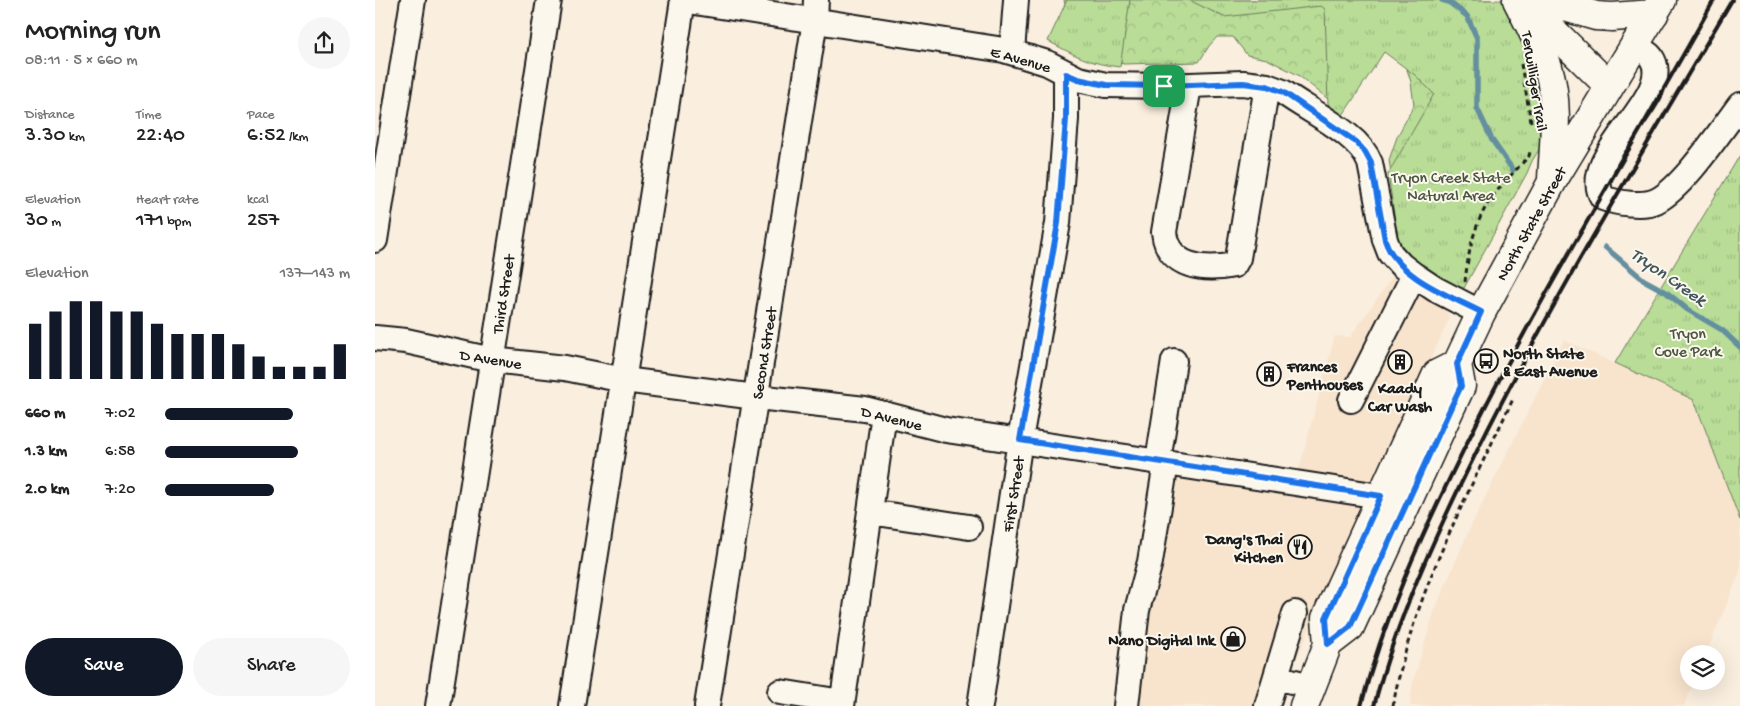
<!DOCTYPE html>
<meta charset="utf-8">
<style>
:root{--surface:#fff;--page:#f6f6f6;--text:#222;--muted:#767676;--accent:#111827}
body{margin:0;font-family:"Gochi Hand",sans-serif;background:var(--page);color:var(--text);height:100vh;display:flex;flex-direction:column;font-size:19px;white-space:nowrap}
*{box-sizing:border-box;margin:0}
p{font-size:16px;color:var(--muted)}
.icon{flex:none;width:28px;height:28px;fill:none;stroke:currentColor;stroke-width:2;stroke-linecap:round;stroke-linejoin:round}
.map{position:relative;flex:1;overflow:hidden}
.panel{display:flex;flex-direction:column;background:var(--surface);width:375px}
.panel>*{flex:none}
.controls{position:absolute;left:1305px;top:645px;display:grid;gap:10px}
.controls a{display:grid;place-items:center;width:45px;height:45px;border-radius:50%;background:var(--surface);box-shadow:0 5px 20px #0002;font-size:25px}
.pin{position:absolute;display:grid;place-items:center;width:42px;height:42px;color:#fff;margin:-21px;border-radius:10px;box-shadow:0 2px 8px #0006}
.round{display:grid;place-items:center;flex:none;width:52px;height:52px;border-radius:26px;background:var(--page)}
.overview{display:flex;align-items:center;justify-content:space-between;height:85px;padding:0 25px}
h1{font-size:28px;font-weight:600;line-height:38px}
.stats{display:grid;grid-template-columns:repeat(3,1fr);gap:8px;height:85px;padding:5px 25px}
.stats div{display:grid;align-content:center}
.stats b{font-size:21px;font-weight:600}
.stats small{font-size:14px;font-weight:400}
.stats p{font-size:14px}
.chart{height:140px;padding:10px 25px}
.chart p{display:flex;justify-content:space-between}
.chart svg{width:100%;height:90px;margin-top:5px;stroke:var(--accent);stroke-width:6}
.cta{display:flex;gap:10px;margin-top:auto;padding:10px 25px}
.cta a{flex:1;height:58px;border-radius:30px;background:var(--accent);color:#fff;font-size:20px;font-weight:600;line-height:58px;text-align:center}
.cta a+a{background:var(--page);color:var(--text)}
ul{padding:0 25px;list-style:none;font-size:16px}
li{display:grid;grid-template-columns:80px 60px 1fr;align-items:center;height:38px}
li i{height:12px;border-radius:6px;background:var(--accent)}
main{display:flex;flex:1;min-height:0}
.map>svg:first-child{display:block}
.built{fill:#f8e4cd}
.forest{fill:url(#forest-crowns);stroke:#6a7c5a}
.park{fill:url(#park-tufts);stroke:#6a7c5a}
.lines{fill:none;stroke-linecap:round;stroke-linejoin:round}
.stream{stroke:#648f9f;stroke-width:5.5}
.minor-casing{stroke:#1c1c1c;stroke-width:28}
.major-casing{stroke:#1c1c1c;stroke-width:31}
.path{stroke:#1c1c1c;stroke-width:3;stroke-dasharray:5 4;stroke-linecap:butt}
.minor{stroke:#fbf7ec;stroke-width:24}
.major{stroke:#fbf7ec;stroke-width:28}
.rail{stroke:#1c1c1c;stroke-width:4}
.route-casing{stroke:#fff;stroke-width:10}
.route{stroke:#1a73e8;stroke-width:6}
.labels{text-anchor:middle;stroke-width:4;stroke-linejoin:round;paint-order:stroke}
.street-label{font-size:16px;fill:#1c1c1c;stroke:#fbf7ec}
.park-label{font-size:16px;fill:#4b5641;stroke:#fbf7ec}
.poi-label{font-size:16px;font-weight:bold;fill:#1c1c1c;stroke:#fbf7ec;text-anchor:start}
.water-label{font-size:18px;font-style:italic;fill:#40565d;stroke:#fbf7ec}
</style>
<main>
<section class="panel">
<div class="overview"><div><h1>Morning run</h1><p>08:11 · 5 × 660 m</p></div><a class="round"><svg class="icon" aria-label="share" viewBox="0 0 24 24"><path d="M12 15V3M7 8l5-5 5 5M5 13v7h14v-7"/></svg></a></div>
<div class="stats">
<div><p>Distance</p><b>3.30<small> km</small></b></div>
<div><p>Time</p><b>22:40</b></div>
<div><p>Pace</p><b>6:52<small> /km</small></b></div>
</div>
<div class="stats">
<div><p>Elevation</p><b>30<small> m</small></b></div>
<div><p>Heart rate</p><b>171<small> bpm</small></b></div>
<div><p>kcal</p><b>257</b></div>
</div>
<div class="chart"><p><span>Elevation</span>137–143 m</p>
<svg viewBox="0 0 160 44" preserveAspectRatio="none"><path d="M5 44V17M15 44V11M25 44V6M35 44V6M45 44V11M55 44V11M65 44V17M75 44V22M85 44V22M95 44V22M105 44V27M115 44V33M125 44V38M135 44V38M145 44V38M155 44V27"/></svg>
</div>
<ul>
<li><b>660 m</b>7:02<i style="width:69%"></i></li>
<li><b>1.3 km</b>6:58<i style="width:72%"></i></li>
<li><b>2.0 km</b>7:20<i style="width:59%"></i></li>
</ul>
<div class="cta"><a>Save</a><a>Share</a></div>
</section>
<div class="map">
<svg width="1365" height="706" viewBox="0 0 1365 706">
<defs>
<pattern id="forest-crowns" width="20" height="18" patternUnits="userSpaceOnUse" patternTransform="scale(1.25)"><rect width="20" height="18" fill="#b9dc97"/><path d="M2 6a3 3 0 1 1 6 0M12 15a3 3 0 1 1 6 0" fill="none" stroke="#9ebc82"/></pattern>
<pattern id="park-tufts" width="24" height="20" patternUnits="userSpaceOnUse" patternTransform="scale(1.25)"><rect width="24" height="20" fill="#b9dc97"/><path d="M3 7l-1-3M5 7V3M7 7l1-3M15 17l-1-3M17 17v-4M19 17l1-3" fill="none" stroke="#9ebc82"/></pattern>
</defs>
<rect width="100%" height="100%" fill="#faeede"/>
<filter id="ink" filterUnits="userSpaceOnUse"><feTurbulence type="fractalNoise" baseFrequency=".02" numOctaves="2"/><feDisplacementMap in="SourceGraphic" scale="10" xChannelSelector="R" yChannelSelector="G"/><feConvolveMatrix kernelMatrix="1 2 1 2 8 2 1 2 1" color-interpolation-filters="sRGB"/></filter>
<g filter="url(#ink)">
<path class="built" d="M 1023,269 L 1072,310 L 1074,319 L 955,582 L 901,706 L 759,706 L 797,472 L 918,491 L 960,336 L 975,337 Z
M 1189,340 L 1319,400 L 1365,520 L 1365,572 L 1331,654 L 1314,654 L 1314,681 L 1319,681 L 1309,706 L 1035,706 L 1037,686 L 1059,612 L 1094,530 Z"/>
<path class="forest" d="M 689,0 L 1116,0 L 1027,240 L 1014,160 L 1022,137 L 1039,105 L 1036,82 L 1030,63 L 1019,51 L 1006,52 L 968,111 L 923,75 L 892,59 L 872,55 L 858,37 L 842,37 L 834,46 L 824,62 L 749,64 L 717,58 L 693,17 Z"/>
<path class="park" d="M 692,0 L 755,0 L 745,67 C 715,64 699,55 673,41 Z
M 814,0 L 1128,0 L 1143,23 L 1169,86 L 1170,140 L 1157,161 L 1152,173 L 1089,288 L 1083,289 C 1062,278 1037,267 1024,247 L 1013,174 L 1059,94 L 1040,75 L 1009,52 L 968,115 L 953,104 L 950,9 L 946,6 L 849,17 Z
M 1365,155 L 1365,520 L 1319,400 L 1240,363 Z"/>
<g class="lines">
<path class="stream" d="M 1067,0 L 1074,2 L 1092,16 L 1102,38 L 1102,108 L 1117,140 L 1138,170
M 1230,247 L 1269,280 L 1291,292 L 1313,310 L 1347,330 L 1365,347"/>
<g class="minor-casing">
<path id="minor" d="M 307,0 L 629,50 L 672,63 L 703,79 L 731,85 L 789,86 L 868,83 L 892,86 L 908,92 C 933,111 984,133 995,163 L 1010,240 L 1015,253 L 1026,265 L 1039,275 L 1060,289 L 1106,313
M 1260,47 C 1265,49 1273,53 1276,57 C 1303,95 1201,157 1228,198 C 1241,203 1268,207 1281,201 C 1308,188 1346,130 1365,105
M 637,52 L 641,0
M 814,86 L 789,232 C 793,268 830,271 859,265 L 863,258 L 892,86
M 0,240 L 38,0
M 0,338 L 31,341 L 117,360 L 190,368 L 249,380 L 381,397 L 490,409 L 571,430 L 791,463 L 1024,499
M 976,400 L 1039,275
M 783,461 L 799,361
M 495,512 L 594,527
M 901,677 L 936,686
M 405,692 L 467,702
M 63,706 L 174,0
M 197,706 L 308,0
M 332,706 L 440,20 L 441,0
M 467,706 L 509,414
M 605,706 L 645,440 L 683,223 L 691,119 L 691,73
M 751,706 L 762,610 L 775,562 L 791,463
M 892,706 L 920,613"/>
</g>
<g class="major-casing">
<path id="major" d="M 1142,0 C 1153,22 1165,44 1173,67 C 1184,103 1179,142 1177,179
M 1166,0 L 1221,16 L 1237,17 L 1279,14
M 1153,6 L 1234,86
M 953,644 L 975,627 L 1076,407 L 1086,386 L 1082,364 L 1106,313 L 1177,182 L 1287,0
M 929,706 L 953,644 L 951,618 L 1062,374 L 1082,364"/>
</g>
<path class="path" d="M 1146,64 L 1156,122
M 1090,282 C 1093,253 1099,224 1115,200 C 1126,185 1141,170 1154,156 L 1155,152
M 1018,706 C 1037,597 1091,498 1138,399"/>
<use href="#minor" class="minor"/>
<use href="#major" class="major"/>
<path class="rail" d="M 986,706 C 1009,618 1046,536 1086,455 C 1162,299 1255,152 1339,0
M 999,706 C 1022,618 1060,536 1100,455 C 1177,299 1269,150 1357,0"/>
</g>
</g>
<g class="lines" filter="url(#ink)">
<g class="route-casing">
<path id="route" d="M 691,74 L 703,79 L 731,85 L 789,86 L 868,83 L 892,86 L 908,92 L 981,142 L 990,152 L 996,163 L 1010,240 C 1022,277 1073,295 1106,312 L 1082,364 L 1086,386 L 1076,407 L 975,627 L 953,644 L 951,618 L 1006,496 L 645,440 L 683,223 L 691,119 Z"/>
</g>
<use href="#route" class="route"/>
</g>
<defs>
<g id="bus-ring" transform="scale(1.25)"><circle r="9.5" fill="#fbf7ec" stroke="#1c1c1c" stroke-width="1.5"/><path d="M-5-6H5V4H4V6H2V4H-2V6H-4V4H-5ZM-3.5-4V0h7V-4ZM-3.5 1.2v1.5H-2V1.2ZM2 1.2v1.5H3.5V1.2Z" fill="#1c1c1c"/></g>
<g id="building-ring" transform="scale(1.25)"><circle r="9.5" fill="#fbf7ec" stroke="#1c1c1c" stroke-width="1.5"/><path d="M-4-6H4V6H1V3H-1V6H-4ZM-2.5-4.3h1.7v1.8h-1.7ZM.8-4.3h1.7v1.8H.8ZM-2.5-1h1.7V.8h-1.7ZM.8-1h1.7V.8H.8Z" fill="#1c1c1c"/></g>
<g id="restaurant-ring" transform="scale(1.25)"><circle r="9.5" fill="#fbf7ec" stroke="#1c1c1c" stroke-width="1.5"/><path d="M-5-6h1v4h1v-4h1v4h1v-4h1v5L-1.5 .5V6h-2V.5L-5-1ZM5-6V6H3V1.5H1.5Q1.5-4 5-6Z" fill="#1c1c1c"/></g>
<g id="shop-ring" transform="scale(1.25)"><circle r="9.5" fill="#fbf7ec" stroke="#1c1c1c" stroke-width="1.5"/><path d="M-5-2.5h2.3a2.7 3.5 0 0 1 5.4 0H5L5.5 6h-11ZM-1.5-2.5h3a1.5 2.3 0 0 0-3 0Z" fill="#1c1c1c"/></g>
</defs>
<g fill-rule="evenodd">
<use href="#bus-ring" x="1111" y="361"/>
<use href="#building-ring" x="1025" y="362"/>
<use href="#building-ring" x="894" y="374"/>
<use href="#restaurant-ring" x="925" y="547"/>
<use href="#shop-ring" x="858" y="639"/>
</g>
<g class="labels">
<g class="street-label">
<text transform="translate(646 58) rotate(16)" y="6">E Avenue</text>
<text transform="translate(1161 81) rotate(81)" y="6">Terwilliger Trail</text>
<text transform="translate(1155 223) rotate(-61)" y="6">North State Street</text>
<text transform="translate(127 294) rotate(-81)" y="6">Third Street</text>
<text transform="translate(388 353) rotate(-81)" y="6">Second Street</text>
<text transform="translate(116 358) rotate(9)" y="6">D Avenue</text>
<text transform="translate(517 417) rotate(14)" y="6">D Avenue</text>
<text transform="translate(637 494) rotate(-81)" y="6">First Street</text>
</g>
<g class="park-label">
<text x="1076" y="182">Tryon Creek State<tspan x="1076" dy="18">Natural Area</tspan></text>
<text x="1313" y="338">Tryon<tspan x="1313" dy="18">Cove Park</tspan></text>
</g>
<g class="poi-label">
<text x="1128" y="358">North State<tspan x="1128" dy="18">&amp; East Avenue</tspan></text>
<text x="912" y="371">Frances<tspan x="912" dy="18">Penthouses</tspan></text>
<text x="1025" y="393" text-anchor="middle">Kaady<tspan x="1025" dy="18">Car Wash</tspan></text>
<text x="908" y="544" text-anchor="end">Dang's Thai<tspan x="908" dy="18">Kitchen</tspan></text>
<text x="840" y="645" text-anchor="end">Nano Digital Ink</text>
</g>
<g class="water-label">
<text transform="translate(1294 276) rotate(35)" y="6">Tryon Creek</text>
</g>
</g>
</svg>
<div class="controls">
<a><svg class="icon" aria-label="layers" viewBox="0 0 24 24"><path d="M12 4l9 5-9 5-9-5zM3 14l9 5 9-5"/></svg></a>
</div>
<div class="pin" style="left:789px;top:86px;background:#1e9e55"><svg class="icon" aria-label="arrive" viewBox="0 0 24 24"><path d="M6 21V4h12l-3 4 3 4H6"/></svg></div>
</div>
</main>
